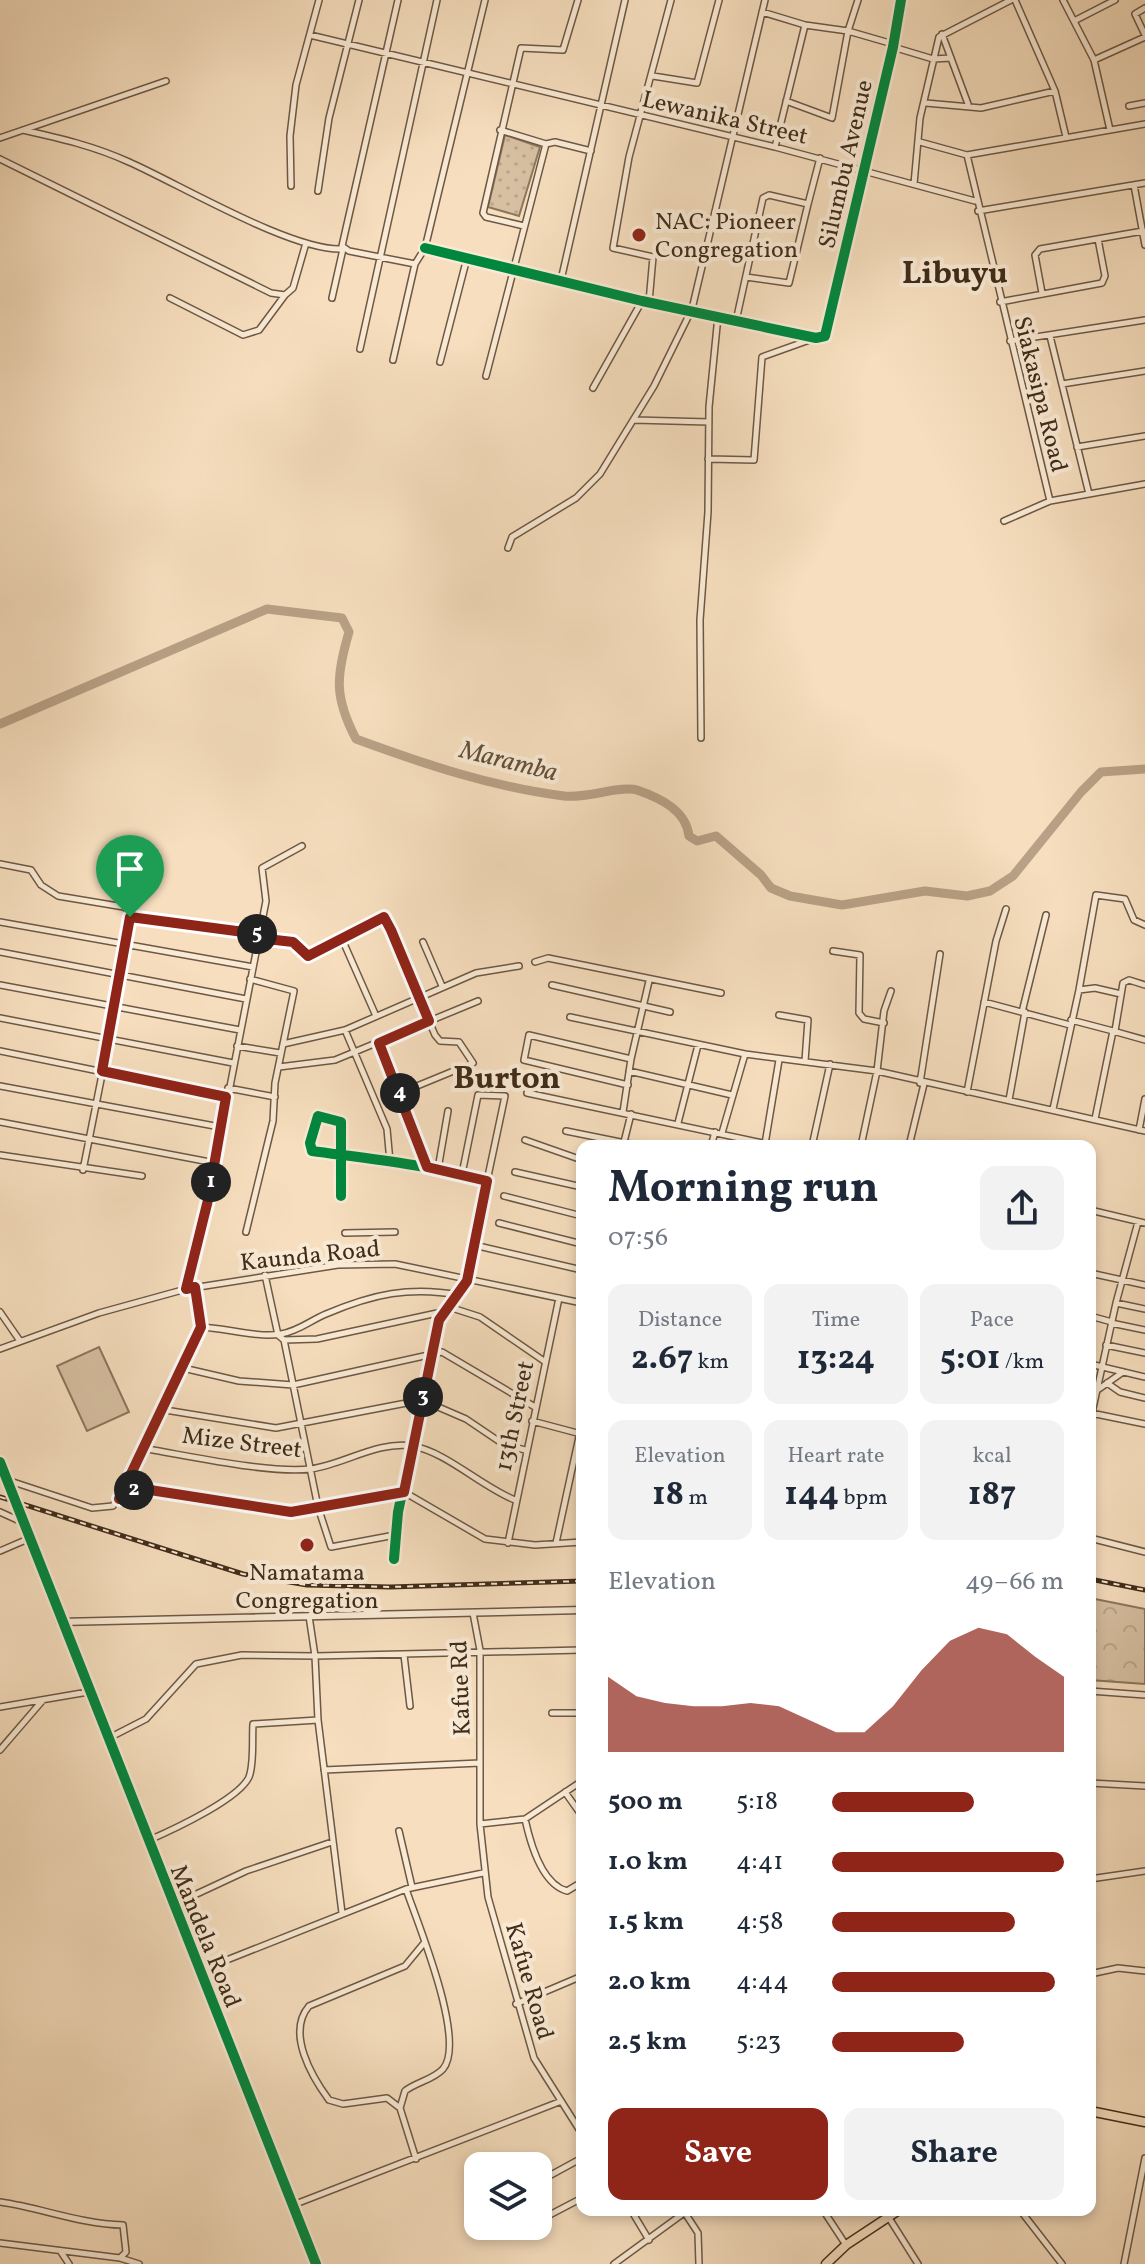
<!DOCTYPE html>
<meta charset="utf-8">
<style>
:root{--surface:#fff;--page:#f2f2f3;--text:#1f2937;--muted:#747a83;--accent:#8f2418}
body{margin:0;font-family:Vollkorn,serif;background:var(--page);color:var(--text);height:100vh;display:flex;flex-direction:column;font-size:30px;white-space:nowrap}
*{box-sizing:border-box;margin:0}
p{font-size:26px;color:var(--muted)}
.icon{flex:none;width:44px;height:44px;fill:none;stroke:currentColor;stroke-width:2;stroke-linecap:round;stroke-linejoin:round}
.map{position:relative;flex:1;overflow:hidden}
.panel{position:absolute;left:576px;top:1140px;width:520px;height:1076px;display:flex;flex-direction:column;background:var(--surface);border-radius:16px;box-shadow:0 4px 12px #0003}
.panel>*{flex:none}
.buttons{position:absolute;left:464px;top:2152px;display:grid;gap:16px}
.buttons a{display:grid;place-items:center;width:88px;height:88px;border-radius:16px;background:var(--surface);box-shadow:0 4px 12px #0003;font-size:40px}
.pin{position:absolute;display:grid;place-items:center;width:68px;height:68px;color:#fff;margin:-82px -34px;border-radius:50% 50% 50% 0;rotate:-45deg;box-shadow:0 0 8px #0007}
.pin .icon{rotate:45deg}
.km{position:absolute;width:40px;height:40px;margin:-20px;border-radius:50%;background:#222;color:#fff;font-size:22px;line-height:40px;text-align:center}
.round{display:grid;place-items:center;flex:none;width:84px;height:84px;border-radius:16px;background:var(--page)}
.summary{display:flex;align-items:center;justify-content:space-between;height:136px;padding:0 32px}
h1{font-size:44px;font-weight:700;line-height:60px}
.metrics{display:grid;grid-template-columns:repeat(3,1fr);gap:12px;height:136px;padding:8px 32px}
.metrics div{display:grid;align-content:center;border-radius:16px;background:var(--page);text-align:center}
.metrics b{font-size:34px;font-weight:700}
.metrics small{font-size:22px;font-weight:400}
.metrics p{font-size:22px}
.chart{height:224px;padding:16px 32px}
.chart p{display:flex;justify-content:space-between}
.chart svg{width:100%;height:144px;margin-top:8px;fill:var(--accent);opacity:.7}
.button{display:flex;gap:16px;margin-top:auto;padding:16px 32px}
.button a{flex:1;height:92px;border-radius:16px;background:var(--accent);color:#fff;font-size:32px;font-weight:700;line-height:92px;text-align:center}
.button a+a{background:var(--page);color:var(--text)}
ul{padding:0 32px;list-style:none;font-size:26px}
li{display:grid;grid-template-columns:128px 96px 1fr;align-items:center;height:60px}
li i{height:20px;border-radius:10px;background:var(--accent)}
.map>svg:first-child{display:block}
.grass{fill:url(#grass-dots);stroke:#8c765e;stroke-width:2}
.park{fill:url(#park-crowns);stroke:#8c765e;stroke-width:2}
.pitch{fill:#d7c0a2;stroke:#8c765e;stroke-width:2}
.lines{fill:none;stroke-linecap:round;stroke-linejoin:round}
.river{stroke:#b8a186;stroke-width:9}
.minor-casing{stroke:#6e5843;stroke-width:8}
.tertiary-casing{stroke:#6e5843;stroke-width:9}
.trunk-casing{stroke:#402c1a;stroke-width:11}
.minor{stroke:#f9ead5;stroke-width:5}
.tertiary{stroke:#f9ead5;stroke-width:6}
.trunk{stroke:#f6debe;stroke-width:8}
.rail-casing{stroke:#402c1a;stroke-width:5}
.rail{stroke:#f9ead5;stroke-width:2;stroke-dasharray:6;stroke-linecap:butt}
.cycleway-casing{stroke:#f9ead5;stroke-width:15}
.cycleway{stroke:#00873e;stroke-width:10}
.route-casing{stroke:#fff;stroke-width:16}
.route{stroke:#8f2418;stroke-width:10}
.poi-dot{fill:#8f2418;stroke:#f9ead5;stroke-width:3}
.labels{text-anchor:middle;stroke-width:8;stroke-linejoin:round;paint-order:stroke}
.street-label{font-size:24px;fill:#402c1a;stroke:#f9ead5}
.poi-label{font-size:24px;fill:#402c1a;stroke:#f9ead5;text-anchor:start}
.water-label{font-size:26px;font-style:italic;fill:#644f3a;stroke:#f9ead5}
.district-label{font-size:32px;font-weight:bold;fill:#402c1a;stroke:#f9ead5}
</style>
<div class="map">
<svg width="1145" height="2264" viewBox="0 0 1145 2264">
<defs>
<pattern id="grass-dots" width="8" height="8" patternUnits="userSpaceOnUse" patternTransform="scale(2)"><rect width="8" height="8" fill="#d7c0a2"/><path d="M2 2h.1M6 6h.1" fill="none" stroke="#baa58b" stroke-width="1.8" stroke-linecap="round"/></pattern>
<pattern id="park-crowns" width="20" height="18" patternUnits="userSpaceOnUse" patternTransform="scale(2)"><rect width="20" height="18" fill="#d7c0a2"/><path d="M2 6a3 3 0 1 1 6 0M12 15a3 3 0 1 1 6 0" fill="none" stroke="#baa58b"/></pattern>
</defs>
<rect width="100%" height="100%" fill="#f6debe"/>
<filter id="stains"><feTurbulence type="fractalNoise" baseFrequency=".0025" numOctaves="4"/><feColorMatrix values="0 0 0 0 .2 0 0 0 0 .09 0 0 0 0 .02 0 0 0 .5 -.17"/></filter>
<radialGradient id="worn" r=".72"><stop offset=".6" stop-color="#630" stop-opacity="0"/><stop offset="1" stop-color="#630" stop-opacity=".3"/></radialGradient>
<path class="grass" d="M 505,135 L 540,147 L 519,216 L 488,207 Z"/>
<path class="park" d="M 1090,1598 L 1145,1609 L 1145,1684 L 1090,1680 Z"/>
<path class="pitch" d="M 99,1347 L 129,1412 L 87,1431 L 57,1366 Z"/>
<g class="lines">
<path class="river" d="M 0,724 L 267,609 L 342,618 L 349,632 C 336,676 334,697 356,739 C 424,764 492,787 564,796 C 586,799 621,785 637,790 C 660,798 686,810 689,836 L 697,841 L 716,836 L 761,875 L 771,888 L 790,896 L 842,905 L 925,891 L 967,896 L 990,891 L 1013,876 L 1081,792 L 1101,772 L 1145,769"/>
<g class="minor-casing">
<path id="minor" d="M 398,0 L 342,246 L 349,251 L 415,264
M 858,0 L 848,31 L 893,44
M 1015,0 L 1055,91 L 1066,137
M 1063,0 L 1094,60 L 1110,130
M 1145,8 L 1135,14 L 1145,35
M 762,12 L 805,25 L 775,147
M 1074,21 L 1115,0
M 942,34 L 968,104
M 310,35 L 775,147 L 975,201
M 893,47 L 933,59 L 951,58
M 1094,60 L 1145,37
M 653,76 L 697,83 L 719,0
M 786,101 L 832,118 L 848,31 L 805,25
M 926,103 L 981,108 L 1055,91
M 1129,106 L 1145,103
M 23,130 C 59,138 94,146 129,162 C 179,184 293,252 343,249 L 332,298
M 500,130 L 546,144
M 0,138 L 166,81
M 920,142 L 967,155 L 1145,124
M 967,155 L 1050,501
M 0,159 L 271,293 L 285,295 L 293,288 L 306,243
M 914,184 L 920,118 L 939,37 L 1011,0
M 1134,185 L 1145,245
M 291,186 L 290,136 L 296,85 L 319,0
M 318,191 L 329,118 L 359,0
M 978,211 L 1145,183
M 524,226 L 486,217 L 483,213 L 521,48 L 563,50 L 578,0
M 425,248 L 642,301 L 816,338 L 825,336 L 893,47 L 901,0
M 746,277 L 789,283 L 808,204
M 561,280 L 625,0
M 1042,293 L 1035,255 L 1040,249 L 1143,231
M 170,298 L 243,335 L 259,330 L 285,295
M 649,302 L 653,257 L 613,248 L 629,157 L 671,0
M 1000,302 L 1102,283 L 1105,276 L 1098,239
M 736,321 L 763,198 L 769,195 L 808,204 L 820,158
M 1050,336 L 1089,494
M 1010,341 L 1145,320
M 360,349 L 437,0
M 393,360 L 415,264 L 425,248 L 485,0
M 440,362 L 467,258
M 486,376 L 546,144 L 555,142 L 591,151
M 1062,384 L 1145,371
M 593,388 L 642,301
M 634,420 L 709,422
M 1077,447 L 1145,436
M 708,459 L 754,460 L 762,357 L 815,338
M 1004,521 L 1050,501 L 1145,484
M 508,548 L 512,537 L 576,498 L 600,474 L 654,386 L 692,309 L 765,0
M 701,738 L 700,620 L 708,512 L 709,407 L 718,316
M 0,864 L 31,870 L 41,885 L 58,896 L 124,907 L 130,912 L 128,944 L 83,1170
M 130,917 L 259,934
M 0,922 L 253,967
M 258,938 L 293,942 L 311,956 L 384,917 L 435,1035 L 440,1041 L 459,1042 L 473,1063 L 400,1093
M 342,939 L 376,1016
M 423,942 L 442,986
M 833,951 L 860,955 L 859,1013 L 864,1019 L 884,1023
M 0,952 L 246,999
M 535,962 L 548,958 L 721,993
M 0,985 L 240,1030
M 552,985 L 670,1012
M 1079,990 L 1096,895 L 1125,899 L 1134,920 L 1145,925
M 984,1002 L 1070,1025
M 1022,1012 L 1046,915
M 779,1015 L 808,1020 L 805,1061
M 570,1017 L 745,1054 L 877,1071 L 1145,1131
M 0,1018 L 233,1063
M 1071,1020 L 1113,1031
M 345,1030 L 387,1129 L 390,1162
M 1115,1031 L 1123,983 L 1129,980 L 1145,985
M 379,1043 L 427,1167
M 283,1044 L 345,1030 L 476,973 L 519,966
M 237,1046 L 280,1053
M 0,1051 L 226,1097
M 279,1067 L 335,1060 L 478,1001
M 629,1071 L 732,1095
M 920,1083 L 940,954
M 628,1085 L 524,1060 L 529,1035 L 631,1059
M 0,1086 L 220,1127
M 228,1088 L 275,1097
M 967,1092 L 996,941 L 1006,909
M 527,1093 L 777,1146
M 1009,1100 L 1025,1012
M 1053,1109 L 1079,990 L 1095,988 L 1121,994
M 623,1112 L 631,1059 L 649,981
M 1095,1119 L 1113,1031 L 1145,1040
M 0,1122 L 215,1163
M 678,1123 L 698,1045
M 1139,1130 L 1145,1099
M 566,1131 L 640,1146
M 722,1133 L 745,1054
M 525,1140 L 582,1160
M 765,1144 L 779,1060
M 623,1146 L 631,1114
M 711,1146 L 715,1132
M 812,1146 L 830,1064
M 861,1146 L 877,1071 L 884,1011 L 891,991
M 909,1146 L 924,1084
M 0,1155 L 142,1176
M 438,1169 L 448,1111
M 515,1172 L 582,1187
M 462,1174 L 478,1095 L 505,1096 L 487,1181
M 341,1196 L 341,1122 L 318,1116 L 310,1143 L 312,1151 C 371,1159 430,1165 487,1181 L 467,1281 L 439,1320 L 398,1512 L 394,1559
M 504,1196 L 582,1216
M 1090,1210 L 1145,1223
M 499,1223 L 582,1244
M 246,1232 L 273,1121 L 275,1083 L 294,991 L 250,979
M 345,1233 L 395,1232
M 474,1245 L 582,1270
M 1090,1273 L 1145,1285
M 265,1275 L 278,1335 L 284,1340 L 318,1507 L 331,1547 L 395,1535
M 186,1289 L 208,1200 L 266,901 L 262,868 L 302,846
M 1116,1303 L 1145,1309
M 449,1307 L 480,1317 L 544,1361
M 0,1312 L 20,1341
M 1090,1316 L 1112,1322
M 1111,1323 L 1145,1330
M 201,1327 C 226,1328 256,1338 281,1334 C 299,1331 311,1320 326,1314 C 373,1294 410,1286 459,1295
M 284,1340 L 317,1339 L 442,1312
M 1106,1345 L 1145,1353
M 0,1349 L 99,1313 L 186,1289 L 338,1265 L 395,1264 L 582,1303
M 1090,1364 L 1145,1377
M 183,1368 L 239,1381 L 293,1385 L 442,1352 L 535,1407
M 1107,1383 L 1120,1392 L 1145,1398
M 1096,1391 L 1123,1372
M 159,1409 L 276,1428 L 422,1400 L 466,1419 L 503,1444 L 525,1450
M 1091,1413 L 1145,1424
M 532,1421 L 581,1434
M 1090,1422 L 1116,1303 L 1138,1222
M 141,1448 C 185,1455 269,1474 311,1469 C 345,1464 377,1441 412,1446 C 445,1451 482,1487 515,1500
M 7,1480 L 92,1508 L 113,1506 L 201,1327 L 195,1287
M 119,1499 L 138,1489 L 150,1490 L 291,1512 L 404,1492 L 485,1539 L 535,1545 L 582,1542
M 0,1512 L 22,1522
M 1090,1538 L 1145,1552
M 508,1543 L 559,1298
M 556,1543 L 582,1423
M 0,1551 L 28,1539
M 473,1613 L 480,1650 L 480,1824 L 488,1897 L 534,2058 L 582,2134
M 60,1622 L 316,2264
M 404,1655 L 410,1706
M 1090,1691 L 1145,1695
M 0,1707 L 88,1692
M 552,1713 L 582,1713
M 107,1739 L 146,1719 L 196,1664 L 242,1655 L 315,1656 L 309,1616
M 0,1750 L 43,1700
M 324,1770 L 480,1763
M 1090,1783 L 1145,1786
M 565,1792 L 582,1816
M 525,1819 C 530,1842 541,1884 567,1891 L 582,1882
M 480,1824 L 525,1819 L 582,1781
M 399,1831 L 412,1887
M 147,1841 C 170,1831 245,1797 250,1774 C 254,1759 252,1740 253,1724 L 318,1720
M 1090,1879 L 1145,1871
M 173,1905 L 246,1871 L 332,1842
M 342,1913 L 318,1720 L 315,1656 L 582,1650
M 199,1971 L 406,1889 L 483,1873
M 1090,1974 L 1118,1968 L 1145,1971
M 516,2004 L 582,1976
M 400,2108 L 405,2091 C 416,2082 433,2080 443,2069 C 467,2041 417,1922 406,1889
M 416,2159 L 400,2108 L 387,2098 L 343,2104 L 329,2100 C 312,2077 286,2033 309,2006 L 405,1966 L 424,1943
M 538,2182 L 582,2158
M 0,2202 C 42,2208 80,2224 123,2225 L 126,2252 L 120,2258
M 293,2205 L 559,2102
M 631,2210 L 649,2240
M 823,2210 L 846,2245
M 1020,2210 L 1062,2264
M 685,2213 L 698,2233 L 699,2264
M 889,2218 L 918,2264
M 538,2221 L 582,2198
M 503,2226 L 510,2230 L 529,2226
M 0,2243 L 120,2258 L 139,2264
M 61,2252 L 69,2264
M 614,2264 L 688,2210
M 1124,2264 L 1145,2158"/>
</g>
<g class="tertiary-casing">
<path id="tertiary" d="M 0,1462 L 60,1622 L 582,1610"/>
</g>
<g class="trunk-casing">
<path id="trunk" d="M 1090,2111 L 1145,2122
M 826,2264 L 846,2245 L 899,2210"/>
</g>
<use href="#minor" class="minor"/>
<use href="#tertiary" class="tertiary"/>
<use href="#trunk" class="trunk"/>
<g class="rail-casing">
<path id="rail" d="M 0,1497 L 243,1574 L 307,1585 L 390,1587 L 582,1581
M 1090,1579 L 1145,1590"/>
</g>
<use href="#rail" class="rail"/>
<g class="cycleway-casing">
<path id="cycleway" d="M 425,248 L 642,301 L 816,338 L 825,336 L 893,47 L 901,0
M 341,1196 L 341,1122 L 318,1116 L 310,1143 L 312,1151 C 371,1159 430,1165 487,1181 L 467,1281 L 439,1320 L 398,1512 L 394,1559
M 0,1462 L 316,2264"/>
</g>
<use href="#cycleway" class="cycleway"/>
</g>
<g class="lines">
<g class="route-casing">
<path id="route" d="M 130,917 L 259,934 L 258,938 L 293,942 L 308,956 L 384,917 L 391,930 L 429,1021 L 379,1043 L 427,1167 L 487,1181 L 467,1281 L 439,1320 L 404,1492 L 291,1512 L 150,1490 L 138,1489 L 119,1499 L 201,1327 L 195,1287 L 186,1289 L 208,1200 L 226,1097 L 102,1071 Z"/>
</g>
<use href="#route" class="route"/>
</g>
<g class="poi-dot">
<circle cx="639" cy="235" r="8"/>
<circle cx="307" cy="1545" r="8"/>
</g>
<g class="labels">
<g class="street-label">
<text transform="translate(725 117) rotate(13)" y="8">Lewanika Street</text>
<text transform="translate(845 164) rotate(-77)" y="8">Silumbu Avenue</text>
<text transform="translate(1041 394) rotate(76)" y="8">Siakasipa Road</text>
<text transform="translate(310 1255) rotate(-6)" y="8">Kaunda Road</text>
<text transform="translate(514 1416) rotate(-78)" y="8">13th Street</text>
<text transform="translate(242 1442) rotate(7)" y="8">Mize Street</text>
<text transform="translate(460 1688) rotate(-92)" y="8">Kafue Rd</text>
<text transform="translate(206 1936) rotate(68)" y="8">Mandela Road</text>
<text transform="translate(530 1981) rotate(74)" y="8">Kafue Road</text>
</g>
<g class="poi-label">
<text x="655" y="229">NAC: Pioneer<tspan x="655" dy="28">Congregation</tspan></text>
<text x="307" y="1580" text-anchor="middle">Namatama<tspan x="307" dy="28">Congregation</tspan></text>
</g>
<g class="water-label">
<text transform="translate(509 760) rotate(14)" y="9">Maramba</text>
</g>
<g class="district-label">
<text x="955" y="283">Libuyu</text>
<text x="507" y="1088">Burton</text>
</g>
</g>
<rect width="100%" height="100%" filter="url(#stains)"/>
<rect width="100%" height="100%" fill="url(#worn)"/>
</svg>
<div class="buttons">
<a><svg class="icon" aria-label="layers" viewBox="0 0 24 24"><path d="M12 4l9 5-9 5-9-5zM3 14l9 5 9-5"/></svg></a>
</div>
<div class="pin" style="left:130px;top:917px;background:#1e9e55"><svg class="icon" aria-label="arrive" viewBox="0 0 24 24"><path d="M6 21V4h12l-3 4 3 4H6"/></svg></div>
<b class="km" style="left:211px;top:1182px">1</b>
<b class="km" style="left:134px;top:1490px">2</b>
<b class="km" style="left:423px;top:1397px">3</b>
<b class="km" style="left:400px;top:1093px">4</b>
<b class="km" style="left:257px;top:934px">5</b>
<section class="panel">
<div class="summary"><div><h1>Morning run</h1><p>07:56</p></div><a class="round"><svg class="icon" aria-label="share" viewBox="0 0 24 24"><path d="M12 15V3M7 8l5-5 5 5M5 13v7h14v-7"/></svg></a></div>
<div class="metrics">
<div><p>Distance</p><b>2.67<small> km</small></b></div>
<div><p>Time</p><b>13:24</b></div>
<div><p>Pace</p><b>5:01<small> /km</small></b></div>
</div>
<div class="metrics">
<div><p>Elevation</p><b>18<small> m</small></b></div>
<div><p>Heart rate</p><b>144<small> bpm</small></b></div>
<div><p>kcal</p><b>187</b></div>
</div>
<div class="chart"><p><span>Elevation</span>49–66 m</p>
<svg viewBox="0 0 160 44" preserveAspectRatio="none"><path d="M0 44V21L10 27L20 29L30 30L40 30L50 29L60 30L70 34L80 38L90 38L100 30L110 19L120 10L130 6L140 8L150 15L160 21V44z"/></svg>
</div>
<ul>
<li><b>500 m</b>5:18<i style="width:61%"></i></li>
<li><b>1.0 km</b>4:41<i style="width:100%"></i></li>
<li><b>1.5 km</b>4:58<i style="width:79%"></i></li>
<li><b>2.0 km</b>4:44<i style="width:96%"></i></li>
<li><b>2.5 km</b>5:23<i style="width:57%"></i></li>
</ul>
<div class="button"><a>Save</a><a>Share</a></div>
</section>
</div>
